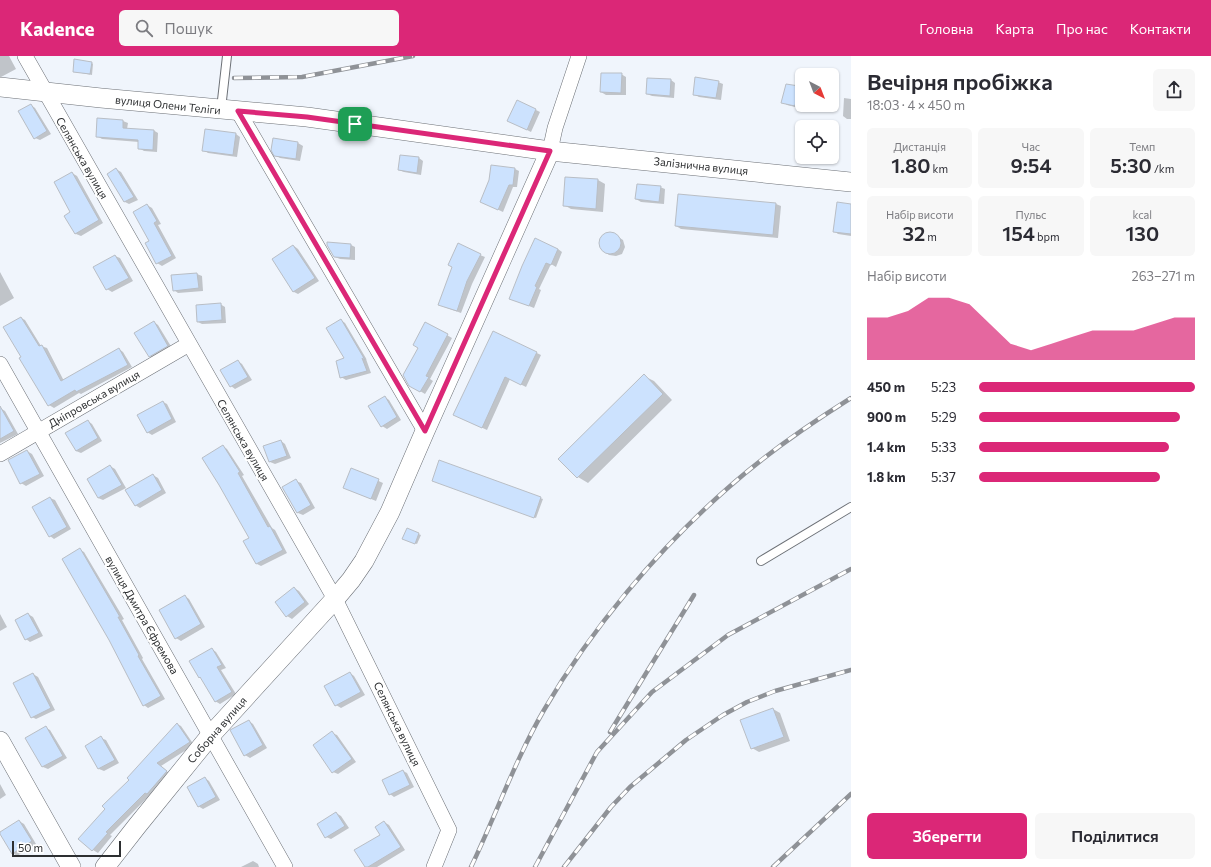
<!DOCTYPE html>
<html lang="uk">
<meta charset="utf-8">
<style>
:root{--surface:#fff;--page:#f7f7f7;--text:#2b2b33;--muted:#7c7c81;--accent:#db2777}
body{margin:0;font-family:Commissioner,sans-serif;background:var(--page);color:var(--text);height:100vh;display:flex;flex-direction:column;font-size:15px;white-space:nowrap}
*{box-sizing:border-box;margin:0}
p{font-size:13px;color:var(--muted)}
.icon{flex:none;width:22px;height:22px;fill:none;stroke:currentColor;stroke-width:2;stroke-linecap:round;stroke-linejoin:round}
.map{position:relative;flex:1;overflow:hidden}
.panel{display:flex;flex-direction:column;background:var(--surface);width:360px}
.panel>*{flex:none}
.needle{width:26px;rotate:138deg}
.fabs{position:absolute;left:795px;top:12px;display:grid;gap:8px}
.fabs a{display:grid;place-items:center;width:44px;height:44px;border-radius:6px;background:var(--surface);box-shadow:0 1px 3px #0004;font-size:20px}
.scale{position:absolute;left:12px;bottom:10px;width:109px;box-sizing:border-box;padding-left:4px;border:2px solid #2d2f31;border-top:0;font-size:11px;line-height:14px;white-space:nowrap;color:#2d2f31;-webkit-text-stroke:3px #fff;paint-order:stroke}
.pin{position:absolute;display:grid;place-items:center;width:34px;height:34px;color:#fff;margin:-17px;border-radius:8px;box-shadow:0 2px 6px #0006}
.round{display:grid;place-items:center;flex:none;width:42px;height:42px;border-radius:6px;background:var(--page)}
.summary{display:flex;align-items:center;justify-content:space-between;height:68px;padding:0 16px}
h1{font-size:22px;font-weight:600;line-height:30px}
.figures{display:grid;grid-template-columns:repeat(3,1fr);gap:6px;height:68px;padding:4px 16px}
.figures div{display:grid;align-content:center;border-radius:6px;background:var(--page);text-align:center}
.figures b{font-size:20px;font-weight:600}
.figures small{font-size:11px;font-weight:400}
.figures p{font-size:11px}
.chart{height:112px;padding:8px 16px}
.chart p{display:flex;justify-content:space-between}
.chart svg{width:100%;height:72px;margin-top:4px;fill:var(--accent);opacity:.7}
.primary-button{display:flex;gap:8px;margin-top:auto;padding:8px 16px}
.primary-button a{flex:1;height:46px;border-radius:6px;background:var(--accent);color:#fff;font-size:16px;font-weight:600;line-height:46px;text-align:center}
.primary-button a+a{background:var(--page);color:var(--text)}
ul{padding:0 16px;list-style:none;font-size:13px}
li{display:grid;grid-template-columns:64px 48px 1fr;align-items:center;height:30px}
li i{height:10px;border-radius:5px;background:var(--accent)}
header{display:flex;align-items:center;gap:24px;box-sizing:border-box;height:56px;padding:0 20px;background:var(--accent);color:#fff}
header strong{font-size:19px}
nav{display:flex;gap:22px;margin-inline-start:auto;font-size:14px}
.search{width:280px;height:36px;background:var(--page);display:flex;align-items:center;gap:10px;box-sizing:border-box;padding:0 14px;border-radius:6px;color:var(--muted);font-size:15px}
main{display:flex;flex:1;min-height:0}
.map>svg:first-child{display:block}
.shadow{fill:#0003}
.building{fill:#cce2fe;stroke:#b9bec5}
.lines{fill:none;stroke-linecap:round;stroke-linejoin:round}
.service-casing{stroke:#6c7076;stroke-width:10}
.minor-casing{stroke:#6c7076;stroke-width:16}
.tertiary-casing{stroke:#6c7076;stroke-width:20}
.service{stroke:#fff;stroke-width:8}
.minor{stroke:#fff;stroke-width:15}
.tertiary{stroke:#fff;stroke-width:19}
.rail-casing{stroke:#8f9297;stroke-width:4.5}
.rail{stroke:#fff;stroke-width:3;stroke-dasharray:9;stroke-linecap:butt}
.route-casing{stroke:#fff;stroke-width:8}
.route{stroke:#db2777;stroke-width:5}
.labels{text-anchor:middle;stroke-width:4;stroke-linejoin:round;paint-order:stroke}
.street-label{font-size:11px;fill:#2d2f31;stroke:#fff}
</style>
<header>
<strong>Kadence</strong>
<div class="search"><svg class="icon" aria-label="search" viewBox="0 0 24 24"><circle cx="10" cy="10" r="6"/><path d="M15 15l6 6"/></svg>Пошук</div>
<nav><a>Головна</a><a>Карта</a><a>Про нас</a><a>Контакти</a></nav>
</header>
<main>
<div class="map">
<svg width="851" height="811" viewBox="0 0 851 811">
<rect width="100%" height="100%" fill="#f0f5fc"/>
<path class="shadow" d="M 0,0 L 9,0 L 16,13 L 1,21 L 0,21 Z
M 91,6 L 93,8 L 92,19 L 76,16 Z
M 621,18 L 626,21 L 626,39 L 606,39 L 601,36 Z
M 671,24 L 675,27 L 674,42 L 652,40 L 647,38 Z
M 718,26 L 723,28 L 721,44 L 699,41 L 694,38 Z
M 798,31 L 802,33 L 799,52 L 787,49 L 783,46 Z
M 844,42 L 851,43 L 851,63 L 847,63 L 843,60 Z
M 31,49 L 35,52 L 51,78 L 40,84 L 35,82 Z
M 536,54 L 540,56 L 531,76 L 513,67 Z
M 98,63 L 123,65 L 128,67 L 127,73 L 153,74 L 158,77 L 157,96 L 144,95 L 139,92 L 139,86 L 102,83 L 97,80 Z
M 236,78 L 240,81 L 237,101 L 208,97 L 204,94 Z
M 274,83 L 298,87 L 303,90 L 300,105 L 280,102 L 275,99 Z
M 419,102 L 423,105 L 421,119 L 404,116 L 399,114 Z
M 116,113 L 121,116 L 138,144 L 129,148 L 125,146 L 108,118 Z
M 515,113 L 519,115 L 517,131 L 513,131 L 503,156 L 486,148 Z
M 72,117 L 77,120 L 103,167 L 81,180 L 76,178 L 65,160 L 72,156 Z
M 566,122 L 598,124 L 605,128 L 603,156 L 571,153 L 564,149 Z
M 660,131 L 665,133 L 664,148 L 641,146 L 636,143 Z
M 679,139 L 776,148 L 781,150 L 778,182 L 681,173 L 676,170 Z
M 147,149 L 152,152 L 161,168 L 158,169 L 176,202 L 162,210 L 157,207 L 150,185 Z
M 851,149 L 851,180 L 838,178 L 834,175 Z
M 612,177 L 623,184 L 625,191 L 622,198 L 616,200 L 609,199 L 601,192 L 600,184 L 604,179 Z
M 351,189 L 355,191 L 355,204 L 340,203 L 335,201 Z
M 294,190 L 298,193 L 319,225 L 298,238 L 294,236 L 273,203 Z
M 558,193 L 562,196 L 556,211 L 551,208 L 539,233 L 541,234 L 534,252 L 511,243 Z
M 480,199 L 485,201 L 472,228 L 461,257 L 444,251 Z
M 115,200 L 120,202 L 133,225 L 112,236 L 107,233 Z
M 0,216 L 14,242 L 0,250 Z
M 197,218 L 202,220 L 203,235 L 178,237 L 174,234 Z
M 220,248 L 225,251 L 226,267 L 202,268 L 198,266 Z
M 21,262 L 25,264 L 41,290 L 47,292 L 64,325 L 119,293 L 123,296 L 132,311 L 81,338 L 79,337 L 54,352 L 49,349 L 23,301 Z
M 341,264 L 345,267 L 367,304 L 366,303 L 371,317 L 346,324 L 341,321 L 346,303 Z
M 154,266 L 158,269 L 172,292 L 154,303 L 150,300 Z
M 426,267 L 452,282 L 430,323 L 433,325 L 425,338 L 410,329 Z
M 493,276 L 541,299 L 526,331 L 510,323 L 487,374 L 459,361 Z
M 238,305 L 242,308 L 252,324 L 235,333 L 231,330 Z
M 644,320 L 654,325 L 672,344 L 588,427 L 578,421 L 560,403 Z
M 385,341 L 389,344 L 401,364 L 387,373 L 382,370 Z
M 163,346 L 167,348 L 176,366 L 152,379 L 147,376 Z
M 0,352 L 5,355 L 18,378 L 0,387 Z
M 88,365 L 92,368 L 102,385 L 81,397 L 76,395 Z
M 281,385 L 285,388 L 291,402 L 275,408 L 270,406 Z
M 223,390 L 227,393 L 244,419 L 242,420 L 272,472 L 275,474 L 287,497 L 261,510 L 257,508 L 245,485 L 250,482 Z
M 27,395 L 32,398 L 44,420 L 26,430 L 21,427 Z
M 440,405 L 543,443 L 536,462 L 435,425 Z
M 110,410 L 115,413 L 126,432 L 103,444 L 98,442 Z
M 352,413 L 383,427 L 376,445 L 349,434 Z
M 153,419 L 158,422 L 166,437 L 140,452 L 135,449 Z
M 296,425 L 301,427 L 315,452 L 303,459 L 298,457 L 284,432 Z
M 50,442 L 55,444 L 71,473 L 54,483 L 50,480 Z
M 407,473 L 421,479 L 417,488 L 406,483 Z
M 80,494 L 84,496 L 124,563 L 122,564 L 143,602 L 142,603 L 165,643 L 148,652 L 144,649 Z
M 294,532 L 299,535 L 309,548 L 292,563 L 287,560 Z
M 185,540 L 189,543 L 205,571 L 181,585 L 176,582 Z
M 0,558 L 7,571 L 0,575 Z
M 28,558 L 33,561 L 43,580 L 30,586 L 26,583 Z
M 212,593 L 216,596 L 226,612 L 221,614 L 236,638 L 220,648 L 215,645 L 203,623 L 199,621 Z
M 350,617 L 354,620 L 365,639 L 341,652 L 336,649 L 326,631 Z
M 33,618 L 38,621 L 55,654 L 36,663 L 32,661 Z
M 773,653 L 780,657 L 790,685 L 759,696 L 752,692 Z
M 249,665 L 253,668 L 267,692 L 250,702 L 245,699 Z
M 177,668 L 181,670 L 194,689 L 161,710 L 171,719 L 152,740 L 150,739 L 110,779 L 112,780 L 98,797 L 93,794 L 80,783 Z
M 46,672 L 50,674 L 67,702 L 48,713 L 43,711 L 27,683 Z
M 332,677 L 337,679 L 356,706 L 338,718 L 333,716 Z
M 101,682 L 106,684 L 119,707 L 104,715 L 99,713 L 86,690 Z
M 403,715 L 407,717 L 414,731 L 394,741 L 390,738 Z
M 205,722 L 209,725 L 220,744 L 203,753 L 198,750 Z
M 0,728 L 6,739 L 0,743 Z
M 336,757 L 341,760 L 349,772 L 331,783 L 326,781 Z
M 19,765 L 24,768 L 36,788 L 17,800 L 13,797 Z
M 384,766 L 389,769 L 405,794 L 377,811 L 366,811 L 381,779 Z
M 253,805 L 258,808 L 259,811 L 241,811 Z"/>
<path class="building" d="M 74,3 L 92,6 L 90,18 L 73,16 Z
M 601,17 L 622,17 L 621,37 L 600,36 Z
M 695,21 L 719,25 L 716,42 L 693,39 Z
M 647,22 L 671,23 L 670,40 L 646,38 Z
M 786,28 L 799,30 L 795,50 L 781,47 Z
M 517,44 L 536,53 L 527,74 L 507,65 Z
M 31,48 L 47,75 L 34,83 L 18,55 Z
M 97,62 L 123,64 L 123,72 L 154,74 L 153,94 L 138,93 L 138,84 L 96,81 Z
M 205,73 L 236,77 L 233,99 L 202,95 Z
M 273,82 L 298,86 L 296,103 L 274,100 L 271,94 Z
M 400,99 L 419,101 L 417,117 L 398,114 Z
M 491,109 L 515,112 L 513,129 L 509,129 L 498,154 L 480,146 L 489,124 Z
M 116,112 L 134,141 L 124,146 L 107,118 Z
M 72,116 L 99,164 L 75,178 L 64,160 L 70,156 L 54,126 Z
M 565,121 L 598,123 L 596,153 L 563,150 Z
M 637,128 L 661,130 L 659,146 L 635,143 Z
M 678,138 L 776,147 L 773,179 L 675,170 Z
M 837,146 L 851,148 L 851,178 L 833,176 Z
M 147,148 L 157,165 L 154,167 L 172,200 L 156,208 L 145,187 L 149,185 L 133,156 Z
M599 187a11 11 0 1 1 22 0a11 11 0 1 1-22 0Z
M 535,182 L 558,193 L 551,209 L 546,207 L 535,230 L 537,231 L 529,250 L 509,243 L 522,210 Z
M 327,186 L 351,188 L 350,202 L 334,201 L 327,189 Z
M 458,187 L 481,198 L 467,225 L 457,255 L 438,249 L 452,211 L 448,209 Z
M 293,189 L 315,222 L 293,236 L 272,203 Z
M 115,199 L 129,222 L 106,234 L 93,211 Z
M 197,217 L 199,232 L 173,235 L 171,219 Z
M 221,247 L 222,264 L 197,266 L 196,249 Z
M 21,261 L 39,290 L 42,289 L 61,325 L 119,292 L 128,309 L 76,336 L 75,334 L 48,350 L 19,302 L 21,301 L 3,271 Z
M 341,263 L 365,304 L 362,302 L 367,315 L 340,322 L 336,305 L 344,302 L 326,272 Z
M 154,265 L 168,290 L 149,301 L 134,277 Z
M 425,266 L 448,278 L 426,320 L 429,321 L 420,336 L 409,330 L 403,319 L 418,292 L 413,289 Z
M 493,275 L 537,296 L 521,329 L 505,321 L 482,372 L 453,359 Z
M 238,304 L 248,321 L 230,331 L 220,314 Z
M 644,318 L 663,338 L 577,422 L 558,403 Z
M 385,340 L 397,361 L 381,371 L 368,350 Z
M 163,345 L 172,363 L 147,377 L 137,359 Z
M 0,350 L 14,375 L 0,383 Z
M 88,364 L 98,382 L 76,395 L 65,377 Z
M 281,384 L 287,400 L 269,406 L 263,390 Z
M 223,389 L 240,416 L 238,417 L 268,471 L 270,470 L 283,494 L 256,508 L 243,485 L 249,482 L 219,429 L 202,402 Z
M 27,394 L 40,418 L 20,428 L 8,404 Z
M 439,404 L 541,441 L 534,462 L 432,425 Z
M 110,409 L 122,429 L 98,442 L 87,423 Z
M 351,412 L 379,423 L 371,443 L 343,432 Z
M 153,418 L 162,434 L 135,450 L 125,434 Z
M 296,423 L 311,449 L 297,457 L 282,431 Z
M 50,441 L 67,471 L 49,481 L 32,451 Z
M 407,472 L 419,477 L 415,488 L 402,483 Z
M 80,492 L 120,561 L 118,561 L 139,599 L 138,600 L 161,640 L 143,650 L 109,584 L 62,503 Z
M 294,531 L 305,546 L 286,561 L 275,546 Z
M 185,539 L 201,568 L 175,583 L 159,554 Z
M 28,557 L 39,577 L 25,584 L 15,564 Z
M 212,592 L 222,609 L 217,611 L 232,636 L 215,646 L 200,621 L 199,622 L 189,605 Z
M 350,616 L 361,636 L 335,650 L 324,630 Z
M 33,617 L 51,652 L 31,662 L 13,627 Z
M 773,652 L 784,681 L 751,693 L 740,664 Z
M 249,664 L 263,689 L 244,700 L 230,674 Z
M 177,667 L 190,686 L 157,707 L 167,715 L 147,738 L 145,737 L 106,776 L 108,777 L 92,795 L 78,783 L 105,753 L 102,750 L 129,724 L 127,722 Z
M 46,670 L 63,700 L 42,711 L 25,682 Z
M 332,675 L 352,703 L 332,717 L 313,689 Z
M 101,680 L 115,704 L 98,713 L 85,690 Z
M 403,714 L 410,729 L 389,739 L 382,724 Z
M 205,721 L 216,741 L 198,751 L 187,731 Z
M 336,756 L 345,770 L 325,782 L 317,768 Z
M 19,764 L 32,785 L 12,798 L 0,778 L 0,776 Z
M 384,765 L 401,791 L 368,811 L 365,811 L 354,794 L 380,779 L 375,771 Z"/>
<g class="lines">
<g class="service-casing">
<path id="service" d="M 221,53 L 227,0
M 761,505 L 851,451"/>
</g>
<g class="minor-casing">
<path id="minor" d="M 25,0 L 335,543 L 449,774 L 434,811
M 238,55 L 425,375
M 550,95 L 555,72 L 579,0
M 0,308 L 285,811
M 0,398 L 189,288"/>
</g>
<g class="tertiary-casing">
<path id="tertiary" d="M 0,31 L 101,42 L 307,61 L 550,95 L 851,126
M 0,685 L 71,811
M 105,811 L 137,770 L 210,680 L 335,543 L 351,524 L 364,505 L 390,456 L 425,375 L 550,95"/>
</g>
<use href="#service" class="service"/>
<use href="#minor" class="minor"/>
<use href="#tertiary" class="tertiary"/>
<g class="rail-casing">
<path id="rail" d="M 234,22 L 302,21 L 413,0
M 610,676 L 694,539
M 471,811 C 496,759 515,704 544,654 C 591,573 658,493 729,431 C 766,398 808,369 851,342
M 535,811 L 597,696 L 652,636 L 728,579 L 851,513
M 564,811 L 611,751 L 630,731 L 686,684 L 723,659 L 747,646 L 775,635 L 851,614
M 773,811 L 851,738"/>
</g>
<use href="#rail" class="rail"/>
</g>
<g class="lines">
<g class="route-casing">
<path id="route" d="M 238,55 L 307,61 L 550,95 L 425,375 Z"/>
</g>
<use href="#route" class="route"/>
</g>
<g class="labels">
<g class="street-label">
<text transform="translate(168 49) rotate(6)" y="4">вулиця Олени Теліги</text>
<text transform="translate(82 102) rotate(60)" y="4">Селянська вулиця</text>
<text transform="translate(701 110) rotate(6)" y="4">Залізнична вулиця</text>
<text transform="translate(94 343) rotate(-30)" y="4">Дніпровська вулиця</text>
<text transform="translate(243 384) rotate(60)" y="4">Селянська вулиця</text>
<text transform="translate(142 559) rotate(60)" y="4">вулиця Дмитра Єфремова</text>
<text transform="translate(397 668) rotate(64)" y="4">Селянська вулиця</text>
<text transform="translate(217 674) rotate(-49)" y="4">Соборна вулиця</text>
</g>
</g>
</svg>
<div class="fabs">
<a><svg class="needle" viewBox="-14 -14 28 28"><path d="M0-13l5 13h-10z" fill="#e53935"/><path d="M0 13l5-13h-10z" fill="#7c7c81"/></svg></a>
<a><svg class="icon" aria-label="locate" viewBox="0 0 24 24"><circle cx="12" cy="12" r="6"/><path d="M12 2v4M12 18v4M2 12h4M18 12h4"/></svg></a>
</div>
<div class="scale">50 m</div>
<div class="pin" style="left:355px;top:68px;background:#1e9e55"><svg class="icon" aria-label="arrive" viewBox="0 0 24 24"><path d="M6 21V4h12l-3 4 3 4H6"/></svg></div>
</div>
<section class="panel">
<div class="summary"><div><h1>Вечірня пробіжка</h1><p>18:03 · 4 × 450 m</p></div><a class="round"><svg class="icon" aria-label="share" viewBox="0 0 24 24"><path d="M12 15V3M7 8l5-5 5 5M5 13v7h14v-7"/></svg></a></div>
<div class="figures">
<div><p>Дистанція</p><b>1.80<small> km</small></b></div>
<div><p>Час</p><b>9:54</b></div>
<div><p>Темп</p><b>5:30<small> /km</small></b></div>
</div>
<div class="figures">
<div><p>Набір висоти</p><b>32<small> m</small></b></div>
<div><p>Пульс</p><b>154<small> bpm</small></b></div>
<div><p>kcal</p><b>130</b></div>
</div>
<div class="chart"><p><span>Набір висоти</span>263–271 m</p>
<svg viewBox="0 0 160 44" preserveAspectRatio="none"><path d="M0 44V18L10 18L20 14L30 6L40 6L50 10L60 22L70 34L80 38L90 34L100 30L110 26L120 26L130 26L140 22L150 18L160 18V44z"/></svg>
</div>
<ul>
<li><b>450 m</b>5:23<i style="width:100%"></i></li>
<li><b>900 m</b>5:29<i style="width:93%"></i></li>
<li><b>1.4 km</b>5:33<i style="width:88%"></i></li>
<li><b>1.8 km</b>5:37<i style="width:84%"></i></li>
</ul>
<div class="primary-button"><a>Зберегти</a><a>Поділитися</a></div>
</section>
</main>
